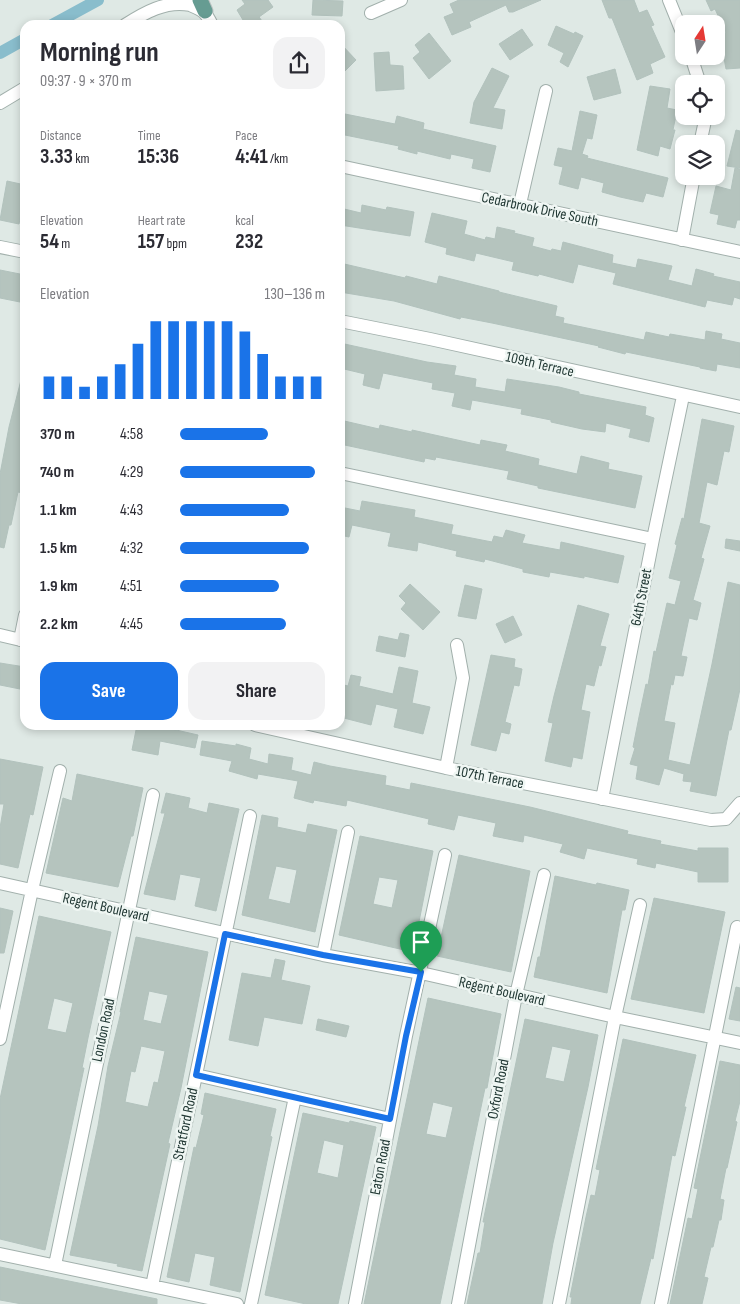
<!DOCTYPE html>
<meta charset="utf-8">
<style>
:root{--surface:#fff;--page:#f2f2f3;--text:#2b2b33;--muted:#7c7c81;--accent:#1a73e8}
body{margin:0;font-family:"Sofia Sans Condensed",sans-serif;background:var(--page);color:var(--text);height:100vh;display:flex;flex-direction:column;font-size:19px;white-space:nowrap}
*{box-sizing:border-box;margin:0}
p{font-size:16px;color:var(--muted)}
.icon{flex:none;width:28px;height:28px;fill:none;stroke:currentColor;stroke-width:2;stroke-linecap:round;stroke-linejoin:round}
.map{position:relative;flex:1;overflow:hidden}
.panel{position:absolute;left:20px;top:20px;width:325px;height:710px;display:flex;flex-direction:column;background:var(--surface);border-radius:15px;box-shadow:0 2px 8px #0003}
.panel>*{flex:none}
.needle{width:32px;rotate:12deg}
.fabs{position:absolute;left:675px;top:15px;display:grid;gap:10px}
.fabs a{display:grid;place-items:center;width:50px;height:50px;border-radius:10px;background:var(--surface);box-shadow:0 2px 8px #0003;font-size:25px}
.pin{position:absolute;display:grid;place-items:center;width:42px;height:42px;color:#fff;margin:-51px -21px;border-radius:50% 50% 50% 0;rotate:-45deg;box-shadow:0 0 5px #0007}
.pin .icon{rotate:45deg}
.round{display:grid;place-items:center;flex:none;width:52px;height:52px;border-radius:15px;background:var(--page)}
.headline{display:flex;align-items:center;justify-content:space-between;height:85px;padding:0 20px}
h1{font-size:28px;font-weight:700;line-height:38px}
.figures{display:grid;grid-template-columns:repeat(3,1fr);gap:8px;height:85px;padding:5px 20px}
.figures div{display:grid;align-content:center}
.figures b{font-size:21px;font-weight:700}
.figures small{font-size:14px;font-weight:400}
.figures p{font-size:14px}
.chart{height:140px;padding:10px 20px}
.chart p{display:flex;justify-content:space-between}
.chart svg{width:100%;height:90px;margin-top:5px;stroke:var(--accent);stroke-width:6}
.cta{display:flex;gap:10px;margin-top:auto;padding:10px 20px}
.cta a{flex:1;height:58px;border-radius:15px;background:var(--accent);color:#fff;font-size:20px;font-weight:700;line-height:58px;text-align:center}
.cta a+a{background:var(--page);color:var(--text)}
ul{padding:0 20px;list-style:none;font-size:16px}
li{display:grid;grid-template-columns:80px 60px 1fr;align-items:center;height:38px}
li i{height:12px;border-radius:6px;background:var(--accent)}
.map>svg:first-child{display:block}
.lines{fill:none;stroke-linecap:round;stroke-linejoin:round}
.canal{stroke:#89bdcc;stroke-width:12}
.building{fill:#b5c4be;stroke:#b2c2bd;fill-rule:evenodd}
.minor-casing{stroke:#a2b0ac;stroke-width:14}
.major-casing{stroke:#bcc3c2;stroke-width:17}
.minor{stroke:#fff;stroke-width:12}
.major{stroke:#669c92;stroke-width:15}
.route-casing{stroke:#fff;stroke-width:10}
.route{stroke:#1a73e8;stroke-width:6}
.labels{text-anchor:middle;stroke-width:5;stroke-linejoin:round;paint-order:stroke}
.street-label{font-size:15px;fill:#213834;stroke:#eff6f3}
</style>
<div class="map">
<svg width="740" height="1304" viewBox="0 0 740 1304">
<rect width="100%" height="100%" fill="#dfe9e5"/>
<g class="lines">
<path class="canal" d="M 52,25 L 98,0
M 0,53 L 25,39"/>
</g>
<path class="building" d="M 242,0 L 268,0 L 273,7 L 259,17 L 265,25 L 246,25 L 237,10 L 245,4 Z
M 313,0 L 343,1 L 342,16 L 312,15 Z
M 459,0 L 541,0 L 513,12 L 509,12 L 506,5 L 469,22 L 471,27 L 452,35 L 444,17 L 454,13 L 450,4 Z
M 602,0 L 634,0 L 639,13 L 647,10 L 654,25 L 651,26 L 665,57 L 650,64 L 653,73 L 637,80 L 612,18 L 609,18 Z
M 706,0 L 740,0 L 740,68 L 726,69 L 722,47 L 717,37 L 726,33 L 715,9 L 711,11 Z
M 556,26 L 574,34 L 575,32 L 583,36 L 568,67 L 560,62 L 564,53 L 548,45 Z
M 522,29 L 533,45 L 510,60 L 499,44 Z
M 429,33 L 451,61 L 429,79 L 413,58 L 420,52 L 415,45 Z
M 340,43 L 356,60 L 340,76 Z
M 389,52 L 390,65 L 403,66 L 404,89 L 376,91 L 374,53 Z
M 492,68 L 509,76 L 493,108 L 505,110 L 502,129 L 470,123 L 474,102 Z
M 615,69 L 621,93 L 594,100 L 587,77 Z
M 650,86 L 670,89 L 667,108 L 677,110 L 673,130 L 675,130 L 670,149 L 660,146 L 658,156 L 637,150 Z
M 580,111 L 597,115 L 592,139 L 587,138 L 582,154 L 588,156 L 587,158 L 668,178 L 663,197 L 646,193 L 643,202 L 620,197 L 602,192 L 604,183 L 581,177 L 578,189 L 559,184 L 563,167 L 554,165 L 558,148 L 572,151 Z
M 340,113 L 395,124 L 397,116 L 424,123 L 423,129 L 496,146 L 490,172 L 472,168 L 474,159 L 451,154 L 450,159 L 417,151 L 417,154 L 398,149 L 399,146 L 340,134 Z
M 736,130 L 740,131 L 740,168 L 727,166 Z
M 735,168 L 740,169 L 740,220 L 737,220 L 735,228 L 717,224 L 719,215 L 710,213 L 716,186 L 731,190 Z
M 7,181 L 25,185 L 25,215 L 21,214 L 19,224 L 0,220 Z
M 362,205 L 386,210 L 387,207 L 414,212 L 410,236 L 340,225 L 340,208 L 361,213 Z
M 432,213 L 467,221 L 464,234 L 485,240 L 486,237 L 495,239 L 497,227 L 515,231 L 514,233 L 534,238 L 532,246 L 551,251 L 552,249 L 561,251 L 563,242 L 613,255 L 612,263 L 636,268 L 638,259 L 672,266 L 668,280 L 692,286 L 696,269 L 714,274 L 713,276 L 740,282 L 740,299 L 734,297 L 732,305 L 707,300 L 705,307 L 613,284 L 616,273 L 578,264 L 573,283 L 539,274 L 538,276 L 512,270 L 514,262 L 476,253 L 474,261 L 446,254 L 447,248 L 425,242 Z
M 340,263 L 405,278 L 406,276 L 437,284 L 439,276 L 499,291 L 499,292 L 557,306 L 555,316 L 564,318 L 563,323 L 644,340 L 646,332 L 669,337 L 670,334 L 705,340 L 706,331 L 722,334 L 721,339 L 740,343 L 740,368 L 717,364 L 716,371 L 700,368 L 700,367 L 626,352 L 625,354 L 598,347 L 599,346 L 492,323 L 461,317 L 460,319 L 394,301 L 340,292 Z
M 0,270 L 25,275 L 25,303 L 0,298 Z
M 340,343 L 427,362 L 456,366 L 454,375 L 476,379 L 475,387 L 505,392 L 507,379 L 559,387 L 579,392 L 579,394 L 646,407 L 645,415 L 654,418 L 649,442 L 629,437 L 631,429 L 606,423 L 605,432 L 582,429 L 551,422 L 551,420 L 521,414 L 522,409 L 472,400 L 470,410 L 452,406 L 455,393 L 432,389 L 433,383 L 383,373 L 379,389 L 363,385 L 365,374 L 340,368 Z
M 21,380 L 25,381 L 25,485 L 23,493 L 18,492 L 11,525 L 9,525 L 4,548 L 0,547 L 0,474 L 9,427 Z
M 702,419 L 734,426 L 729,452 L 724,451 L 717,485 L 707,482 L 699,523 L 710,526 L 701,558 L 704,559 L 693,600 L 701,603 L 697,620 L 689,618 L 681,656 L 687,657 L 683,676 L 675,675 L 673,685 L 671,684 L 664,721 L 675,723 L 668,760 L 690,765 L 712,664 L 728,582 L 740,585 L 740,689 L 731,730 L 729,730 L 716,796 L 690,791 L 692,782 L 683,781 L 684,774 L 664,768 L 659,785 L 636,779 L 638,766 L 630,764 L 635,748 L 633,747 L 639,717 L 646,684 L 648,685 L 654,651 L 656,652 L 667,603 L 675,605 L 681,581 L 669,578 L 677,545 L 675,544 L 682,518 L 684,519 Z
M 340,420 L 379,429 L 380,425 L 412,432 L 412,430 L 480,445 L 481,440 L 507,445 L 505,451 L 539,459 L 538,465 L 577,474 L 581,456 L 609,463 L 608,469 L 642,476 L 635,508 L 538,488 L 538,486 L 507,479 L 509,471 L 436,457 L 435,460 L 425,458 L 424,462 L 340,444 Z
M 362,501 L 415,510 L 414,517 L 453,525 L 451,534 L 492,542 L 494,536 L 503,538 L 506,530 L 525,535 L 522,543 L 560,550 L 561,542 L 624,556 L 618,583 L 584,576 L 584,578 L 550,572 L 549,577 L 523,572 L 523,569 L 485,559 L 484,562 L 456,556 L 457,551 L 418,542 L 417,551 L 388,546 L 391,533 L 352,525 L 349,537 L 340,535 L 340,507 L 360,511 Z
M 726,539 L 740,541 L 740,551 L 725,548 Z
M 410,584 L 440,612 L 423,630 L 401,609 L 406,603 L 399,596 Z
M 465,585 L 482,589 L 476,619 L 458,616 Z
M 578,605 L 609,614 L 600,646 L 606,647 L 601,666 L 599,665 L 594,686 L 586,684 L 581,710 L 590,712 L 582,759 L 573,757 L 571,767 L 545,761 L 553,723 L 548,722 L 554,696 Z
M 513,616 L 522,635 L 505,643 L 496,624 Z
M 400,633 L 409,635 L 405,657 L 376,651 L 379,636 L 398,640 Z
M 491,655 L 515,659 L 514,667 L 522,669 L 519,686 L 514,685 L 505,722 L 511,724 L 509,734 L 501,732 L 496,751 L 471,745 Z
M 0,663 L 25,667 L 25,690 L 0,685 Z
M 399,667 L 418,671 L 412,703 L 430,707 L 423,734 L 394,727 L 398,709 L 376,704 L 371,725 L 340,717 L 340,684 L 348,686 L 351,675 L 361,677 L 359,686 L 393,694 Z
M 137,725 L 164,725 L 163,727 L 198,735 L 195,748 L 160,741 L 158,755 L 132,750 Z
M 202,741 L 236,746 L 236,744 L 251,748 L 249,759 L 268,764 L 269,754 L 293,758 L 291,770 L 311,775 L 314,762 L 330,766 L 386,776 L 385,785 L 410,790 L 411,783 L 530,807 L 628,831 L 627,834 L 661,841 L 660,844 L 698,851 L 698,848 L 728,848 L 728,882 L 698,882 L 698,872 L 656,863 L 655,868 L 637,864 L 638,859 L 587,848 L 584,859 L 560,852 L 563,844 L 524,835 L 523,842 L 493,836 L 496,823 L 458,815 L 454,830 L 428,824 L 429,819 L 347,800 L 346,806 L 314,800 L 313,803 L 294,798 L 298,781 L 258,774 L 257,779 L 229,771 L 232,761 L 200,755 Z
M 0,759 L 43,767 L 33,815 L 30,814 L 18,868 L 0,864 L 0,828 L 4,804 L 0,804 Z
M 77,774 L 143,788 L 133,836 L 131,836 L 118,887 L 46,873 L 63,798 L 72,801 Z
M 166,793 L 190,798 L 188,808 L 207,813 L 209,803 L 239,809 L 216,911 L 195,906 L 201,878 L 180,874 L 175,900 L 144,894 L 165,813 L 161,813 Z
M 262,815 L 278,818 L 277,827 L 306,833 L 308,824 L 337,830 L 315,932 L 242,915 ZM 276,866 L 297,870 L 290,904 L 268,899 Z
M 360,836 L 433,851 L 413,952 L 339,935 ZM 379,877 L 398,880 L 392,908 L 373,904 Z
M 459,855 L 530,871 L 511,972 L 437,956 Z
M 555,876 L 596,885 L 597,883 L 629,890 L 625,910 L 622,910 L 607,993 L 534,977 L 538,957 L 540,957 Z
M 654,898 L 725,912 L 704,1013 L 631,999 Z
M 0,908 L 13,911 L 4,953 L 0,953 Z
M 39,916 L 111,932 L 88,1038 L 82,1068 L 84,1068 L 67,1149 L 45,1250 L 0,1239 L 0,1099 ZM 54,998 L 73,1003 L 66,1033 L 47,1029 Z
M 136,937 L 208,952 L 181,1088 L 168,1143 L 170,1144 L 142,1271 L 117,1266 L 118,1264 L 70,1255 L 98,1126 L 108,1066 L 121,1012 L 120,1012 ZM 149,991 L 168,995 L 161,1024 L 143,1020 ZM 141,1046 L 165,1051 L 158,1083 L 154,1082 L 148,1107 L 125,1102 L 131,1071 L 135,1072 Z
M 275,959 L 285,961 L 281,980 L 310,986 L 302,1024 L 264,1017 L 258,1046 L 229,1040 L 242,973 L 271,978 Z
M 736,987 L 740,988 L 740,1021 L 729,1019 Z
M 428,998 L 501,1014 L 490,1071 L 487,1088 L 485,1088 L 440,1304 L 364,1304 ZM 433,1102 L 453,1107 L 446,1138 L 426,1134 Z
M 318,1019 L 349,1026 L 346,1037 L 316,1030 Z
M 525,1019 L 598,1035 L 588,1087 L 553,1243 L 542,1304 L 467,1304 L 478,1253 L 480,1253 L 485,1222 L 483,1222 ZM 552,1046 L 571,1050 L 564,1082 L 545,1078 Z
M 623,1039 L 696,1055 L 684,1107 L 686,1107 L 675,1156 L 672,1155 L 653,1259 L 651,1258 L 640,1304 L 571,1304 L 572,1297 L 570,1297 L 586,1217 L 591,1195 L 595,1196 L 600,1170 L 596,1169 Z
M 720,1061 L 740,1065 L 740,1101 L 735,1121 L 737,1122 L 727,1168 L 726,1168 L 720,1199 L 724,1200 L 721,1220 L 719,1220 L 713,1247 L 711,1247 L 704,1277 L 708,1278 L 702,1304 L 670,1304 L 688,1218 L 692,1219 L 698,1189 L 694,1188 L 698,1168 Z
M 205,1093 L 276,1109 L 270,1136 L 272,1137 L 240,1292 L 210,1285 L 215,1257 L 195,1253 L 189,1282 L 167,1277 L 194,1147 L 196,1148 L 204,1115 L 201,1114 Z
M 303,1113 L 349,1123 L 350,1121 L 376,1127 L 338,1304 L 306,1304 L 265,1295 ZM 324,1140 L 344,1145 L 338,1178 L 317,1173 Z
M 0,1267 L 157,1299 L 157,1304 L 22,1304 L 0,1300 Z"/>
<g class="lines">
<g class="minor-casing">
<path id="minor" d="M 669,0 L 684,37
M 371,13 L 401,0
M 125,25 C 144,13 166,0 190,5 C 204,11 205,11 212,25
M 691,56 L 700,84
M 0,103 L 25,88
M 700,144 L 706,116
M 340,166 L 740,252
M 520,204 L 546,91
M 682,240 L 694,176
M 0,247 L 25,252
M 340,321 L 430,339 L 740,407
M 340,473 L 653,539
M 0,635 L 25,641
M 20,640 L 25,615
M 255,725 L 446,768 L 711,820 L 726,819 L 740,803
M 446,768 L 463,678 L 457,645
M 602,799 L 653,539 L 683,396
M 0,883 L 323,955 L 421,973 L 615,1017 L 740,1043
M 323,955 L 348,832
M 0,1039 L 32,890 L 60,771
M 196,1075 L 390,1119
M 0,1254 L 237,1304
M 55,1265 L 153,795
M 152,1286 L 250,816
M 251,1304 L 295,1097
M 355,1304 L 406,1036 L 445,855
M 458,1304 L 516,995 L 544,875
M 559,1304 L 615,1017 L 640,905
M 661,1304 L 737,927"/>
</g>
<g class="major-casing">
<path id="major" d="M 200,0 L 205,11"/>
</g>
<use href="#minor" class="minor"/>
<use href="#major" class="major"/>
</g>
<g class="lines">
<g class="route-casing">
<path id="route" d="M 225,934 L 323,955 L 421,972 L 406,1036 L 390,1119 L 196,1075 Z"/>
</g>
<use href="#route" class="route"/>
</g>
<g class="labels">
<g class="street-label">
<text transform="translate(540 209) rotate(12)" y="5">Cedarbrook Drive South</text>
<text transform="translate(540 364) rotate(13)" y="5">109th Terrace</text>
<text transform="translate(641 597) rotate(-79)" y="5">64th Street</text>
<text transform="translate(490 777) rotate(11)" y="5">107th Terrace</text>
<text transform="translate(106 907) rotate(13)" y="5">Regent Boulevard</text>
<text transform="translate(502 991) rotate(13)" y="5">Regent Boulevard</text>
<text transform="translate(103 1030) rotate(-78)" y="5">London Road</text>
<text transform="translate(498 1089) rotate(-79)" y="5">Oxford Road</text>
<text transform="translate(185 1124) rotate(-78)" y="5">Stratford Road</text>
<text transform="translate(380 1167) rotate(-79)" y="5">Eaton Road</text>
</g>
</g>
</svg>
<div class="fabs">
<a><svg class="needle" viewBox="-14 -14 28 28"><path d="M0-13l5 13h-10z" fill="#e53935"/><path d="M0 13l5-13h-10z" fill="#7c7c81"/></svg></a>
<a><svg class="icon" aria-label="locate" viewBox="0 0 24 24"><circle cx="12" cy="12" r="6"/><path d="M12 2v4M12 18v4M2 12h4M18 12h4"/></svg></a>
<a><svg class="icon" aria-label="layers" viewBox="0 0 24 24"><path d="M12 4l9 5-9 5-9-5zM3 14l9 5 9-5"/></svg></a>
</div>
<div class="pin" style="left:421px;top:972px;background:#1e9e55"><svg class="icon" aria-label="arrive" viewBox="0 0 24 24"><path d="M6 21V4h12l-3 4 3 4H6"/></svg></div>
<section class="panel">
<div class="headline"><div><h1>Morning run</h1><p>09:37 · 9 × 370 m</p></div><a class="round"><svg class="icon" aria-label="share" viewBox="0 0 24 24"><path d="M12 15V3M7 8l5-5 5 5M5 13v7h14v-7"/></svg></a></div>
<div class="figures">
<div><p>Distance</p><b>3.33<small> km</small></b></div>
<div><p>Time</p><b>15:36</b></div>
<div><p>Pace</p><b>4:41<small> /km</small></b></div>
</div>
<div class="figures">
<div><p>Elevation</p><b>54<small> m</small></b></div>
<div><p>Heart rate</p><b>157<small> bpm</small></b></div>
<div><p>kcal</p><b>232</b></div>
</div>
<div class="chart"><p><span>Elevation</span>130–136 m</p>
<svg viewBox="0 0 160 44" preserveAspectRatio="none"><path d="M5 44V33M15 44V33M25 44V38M35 44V33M45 44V27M55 44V17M65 44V6M75 44V6M85 44V6M95 44V6M105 44V6M115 44V11M125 44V22M135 44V33M145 44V33M155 44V33"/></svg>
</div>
<ul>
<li><b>370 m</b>4:58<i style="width:61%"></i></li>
<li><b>740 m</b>4:29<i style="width:93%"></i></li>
<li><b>1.1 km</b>4:43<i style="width:75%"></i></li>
<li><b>1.5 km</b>4:32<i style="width:89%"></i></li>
<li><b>1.9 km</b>4:51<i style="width:68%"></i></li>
<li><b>2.2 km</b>4:45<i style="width:73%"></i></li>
</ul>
<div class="cta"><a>Save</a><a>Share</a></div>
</section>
</div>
